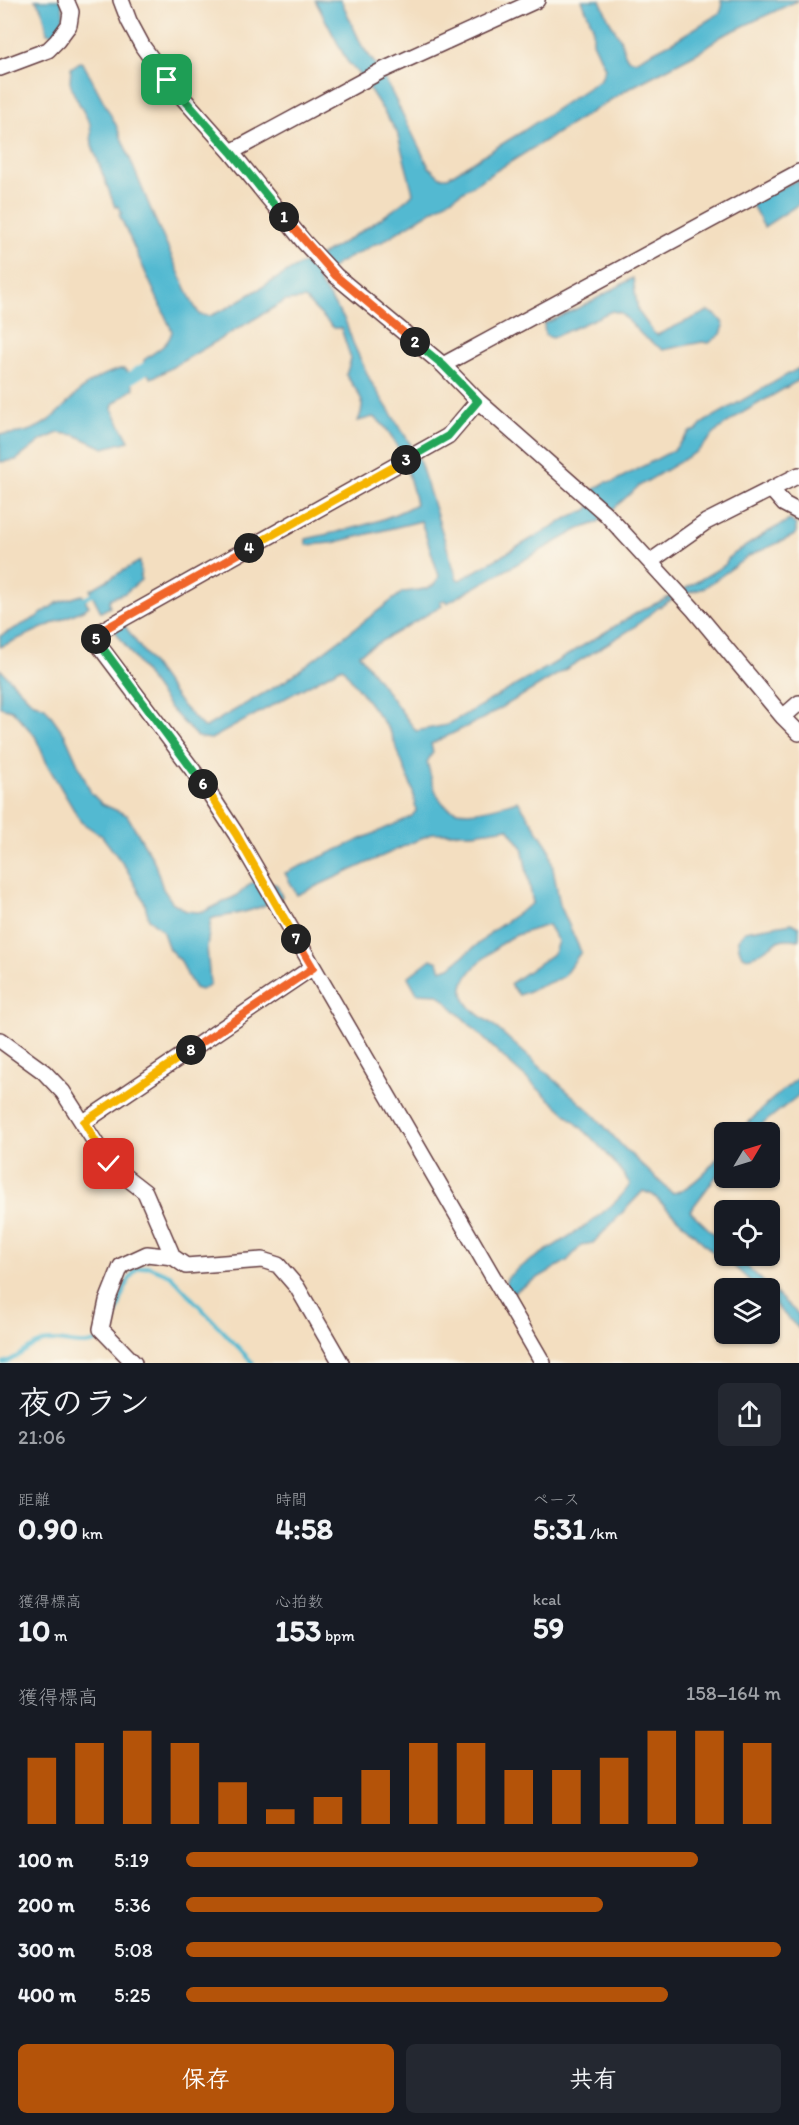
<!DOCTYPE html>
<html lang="ja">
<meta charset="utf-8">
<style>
:root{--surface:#171b24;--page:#242831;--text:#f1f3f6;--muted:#9ea1a6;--accent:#b45309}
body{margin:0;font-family:Itim,"Klee One",sans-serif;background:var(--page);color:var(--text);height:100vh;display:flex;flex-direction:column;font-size:22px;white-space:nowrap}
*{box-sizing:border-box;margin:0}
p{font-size:20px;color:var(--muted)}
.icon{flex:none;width:33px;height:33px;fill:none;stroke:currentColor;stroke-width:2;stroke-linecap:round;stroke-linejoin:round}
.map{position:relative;height:1363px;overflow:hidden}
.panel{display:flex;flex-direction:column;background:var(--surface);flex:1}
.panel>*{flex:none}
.needle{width:39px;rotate:52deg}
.tools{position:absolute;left:714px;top:1122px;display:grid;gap:12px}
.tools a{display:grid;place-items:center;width:66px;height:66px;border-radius:9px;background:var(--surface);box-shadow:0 2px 4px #0004;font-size:30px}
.pin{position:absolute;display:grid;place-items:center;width:51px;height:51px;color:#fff;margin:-26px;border-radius:12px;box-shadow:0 3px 9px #0006}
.km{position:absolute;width:30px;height:30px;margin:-15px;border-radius:50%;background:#222;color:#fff;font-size:16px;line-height:30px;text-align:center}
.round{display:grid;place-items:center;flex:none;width:63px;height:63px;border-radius:9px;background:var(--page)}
.headline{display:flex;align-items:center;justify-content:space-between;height:102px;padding:0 18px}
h1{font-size:33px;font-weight:700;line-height:45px}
.stats{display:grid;grid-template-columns:repeat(3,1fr);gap:9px;height:102px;padding:6px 18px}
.stats div{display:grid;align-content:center}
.stats b{font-size:30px;font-weight:700}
.stats small{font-size:16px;font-weight:400}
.stats p{font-size:16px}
.chart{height:168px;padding:12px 18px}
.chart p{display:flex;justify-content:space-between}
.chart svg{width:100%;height:108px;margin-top:6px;stroke:var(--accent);stroke-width:6}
.action{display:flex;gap:12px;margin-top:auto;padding:12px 18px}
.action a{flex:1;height:69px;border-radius:9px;background:var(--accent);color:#fff;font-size:24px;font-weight:700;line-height:69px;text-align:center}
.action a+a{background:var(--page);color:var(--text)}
ul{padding:0 18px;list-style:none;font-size:20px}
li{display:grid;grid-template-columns:96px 72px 1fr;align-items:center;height:45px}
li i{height:15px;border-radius:8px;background:var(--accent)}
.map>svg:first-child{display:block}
.water{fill:#52b9d1;stroke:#4e6c7e;stroke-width:1.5}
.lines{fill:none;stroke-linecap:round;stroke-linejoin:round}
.stream{stroke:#52b9d1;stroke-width:4}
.canal{stroke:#52b9d1;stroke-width:12}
.street-casing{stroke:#633c41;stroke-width:18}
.street{stroke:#fff;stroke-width:15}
.split-1-casing{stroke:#fff;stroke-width:12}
.split-2-casing{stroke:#fff;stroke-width:12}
.split-3-casing{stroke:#fff;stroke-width:12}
.split-4-casing{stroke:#fff;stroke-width:12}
.split-5-casing{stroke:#fff;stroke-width:12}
.split-6-casing{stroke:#fff;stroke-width:12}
.split-7-casing{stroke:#fff;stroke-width:12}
.split-8-casing{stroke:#fff;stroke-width:12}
.split-9-casing{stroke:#fff;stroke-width:12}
.split-1{stroke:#22a559;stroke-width:8}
.split-2{stroke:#f0652b;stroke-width:8}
.split-3{stroke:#22a559;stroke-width:8}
.split-4{stroke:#f5b400;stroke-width:8}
.split-5{stroke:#f0652b;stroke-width:8}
.split-6{stroke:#22a559;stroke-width:8}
.split-7{stroke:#f5b400;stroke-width:8}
.split-8{stroke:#f0652b;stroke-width:8}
.split-9{stroke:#f5b400;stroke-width:8}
</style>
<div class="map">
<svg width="799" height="1363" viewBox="0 0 799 1363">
<rect width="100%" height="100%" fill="#fbf7ec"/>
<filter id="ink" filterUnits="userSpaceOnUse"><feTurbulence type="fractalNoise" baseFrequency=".0167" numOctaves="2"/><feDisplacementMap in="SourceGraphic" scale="12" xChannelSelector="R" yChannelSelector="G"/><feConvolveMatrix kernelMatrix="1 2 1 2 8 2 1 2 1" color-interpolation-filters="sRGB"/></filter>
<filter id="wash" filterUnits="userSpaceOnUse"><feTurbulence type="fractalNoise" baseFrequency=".008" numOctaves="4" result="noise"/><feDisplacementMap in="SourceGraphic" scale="24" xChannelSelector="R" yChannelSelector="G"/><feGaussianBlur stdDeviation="1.35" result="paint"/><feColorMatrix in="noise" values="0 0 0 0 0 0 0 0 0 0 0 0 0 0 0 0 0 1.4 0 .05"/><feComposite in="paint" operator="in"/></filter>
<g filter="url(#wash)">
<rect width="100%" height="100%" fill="#f3dec0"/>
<path class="water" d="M 35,0 L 61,0 C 65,15 65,22 55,34 L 47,33 C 45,21 44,9 35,0 Z
M 315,0 L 341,0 L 362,46 L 383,75 L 429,167 L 440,177 L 448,177 L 520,133 L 601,79 L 605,68 L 593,42 L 593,27 L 582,0 L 600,0 L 609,20 L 621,40 L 625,54 L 628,59 L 635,61 L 674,41 L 720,13 L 722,8 L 721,0 L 799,0 L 720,37 L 701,51 L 628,89 L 380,243 L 375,244 L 337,264 L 318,281 L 345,320 L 353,343 L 371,382 L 418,456 L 457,579 L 460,580 L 571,516 L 587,510 L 599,497 L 593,490 L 606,482 L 613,482 L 674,450 L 690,432 L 697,430 L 704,422 L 799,368 L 799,380 L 742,413 L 719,429 L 698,451 L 639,486 L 597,523 L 579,529 L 447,603 L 445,600 L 440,602 L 442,606 L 359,654 L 416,731 L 447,725 L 548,667 L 640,611 L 678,593 L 725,565 L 729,557 L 766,533 L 790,520 L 796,525 L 796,533 L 793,536 L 749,556 L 704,588 L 678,596 L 659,607 L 633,628 L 535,688 L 482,719 L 431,744 L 433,752 L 427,762 C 431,776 433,791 442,802 C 456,822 499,806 518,801 L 549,848 L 560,905 L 581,952 L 563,977 L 519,995 L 510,984 L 554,953 L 558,941 L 548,925 C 536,929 523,932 512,937 C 504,940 496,948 489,954 C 455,981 452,1000 492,1024 L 594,1115 L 623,1147 L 672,1193 C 690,1191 714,1164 724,1149 L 724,1166 L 690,1211 L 724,1244 L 724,1256 L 736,1256 L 799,1315 L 799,1329 L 770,1300 L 770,1288 L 758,1288 L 719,1253 L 717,1256 L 653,1195 L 643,1191 L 593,1243 L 582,1245 L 567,1261 L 512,1293 L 503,1294 L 507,1278 L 519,1268 C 549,1248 614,1213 630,1184 C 606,1145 558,1108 524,1076 C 494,1050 467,1021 438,994 L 417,993 L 408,977 L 431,959 L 438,962 L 441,970 L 450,967 L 483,940 L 491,932 L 533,903 L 522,847 L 508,828 L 473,833 L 433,833 L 297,895 L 285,873 L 411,817 L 416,811 L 413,791 L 390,731 L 342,667 L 211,739 L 197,737 L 169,707 L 113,628 L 122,622 L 180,703 L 203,727 L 206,727 L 285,681 L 403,592 C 417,590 436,591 439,576 L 421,521 L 332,543 L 306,545 L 306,539 C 343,531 383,523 416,504 C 411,479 396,429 373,417 L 358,421 C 368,399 358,394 346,375 L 351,359 L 341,328 L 334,328 L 305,299 L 285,301 L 164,372 L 151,378 C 148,375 143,364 144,360 C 155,351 169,346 172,331 L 119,214 L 122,213 L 118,206 L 115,207 L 92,145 L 90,124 L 73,92 L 70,82 L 71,68 L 80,62 L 83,63 L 116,125 L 154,217 L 193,304 L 200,315 L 210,316 L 227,308 L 301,264 C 317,261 404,206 413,193 L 397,132 L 363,79 L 347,61 Z
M 799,179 L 799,204 L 764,227 L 751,203 Z
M 633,278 L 638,311 L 653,332 L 657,335 L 708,311 C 716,314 721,318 724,326 L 721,334 L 709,343 L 702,342 L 663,350 L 643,336 L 621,313 L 612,311 L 552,338 L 545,335 L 544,324 L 589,303 Z
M 120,369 L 124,369 L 135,377 L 132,383 L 134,388 L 113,404 L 112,409 L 129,441 L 104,448 L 75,435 L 58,433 L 42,440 L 16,460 L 0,462 L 0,434 C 6,435 12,434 19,433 C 48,429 62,407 83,388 C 93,379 107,373 120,369 Z
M 140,561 L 141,580 L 125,593 L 111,598 L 109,602 L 110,607 L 101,612 L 90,590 Z
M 82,595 L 89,606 L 85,609 L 0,647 L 0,636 L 35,618 L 57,603 Z
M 0,669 L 32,702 L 45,707 L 65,735 L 91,793 L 102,804 L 127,815 L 154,861 L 163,889 L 172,902 L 186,911 L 197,912 L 205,911 L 238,895 L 251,883 L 267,881 L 277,885 L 282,897 C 266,906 248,912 230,915 C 223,917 217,916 211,919 L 207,947 L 210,984 L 201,990 L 195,988 L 188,977 L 181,961 L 169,949 L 162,930 L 149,919 L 144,901 L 126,868 L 102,836 L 81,822 L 48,766 L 35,736 L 12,710 L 0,707 Z
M 792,923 L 799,927 L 799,940 C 793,939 786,938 780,940 C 766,946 740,976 738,940 L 745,931 Z
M 799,1077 L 799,1095 L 765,1122 L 755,1132 L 739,1132 L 769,1102 Z"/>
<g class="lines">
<path class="stream" d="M 82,600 L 96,593
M 107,1332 L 112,1327 L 126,1285 L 136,1269 L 148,1266 L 170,1275 L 253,1363
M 3,1363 C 21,1358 32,1340 53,1341 C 68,1341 90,1350 102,1337"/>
<path class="canal" d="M 120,384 L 159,360"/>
</g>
</g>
<g filter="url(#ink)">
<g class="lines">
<g class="street-casing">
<path id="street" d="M 121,0 L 129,21 L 143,47 L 167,80 L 231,152 L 304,242 L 336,276 L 443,365 L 478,401 L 606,514 L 694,610 L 783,717 L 799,733
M 0,68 L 48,50 L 57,41 L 69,25 L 71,12 L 66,0
M 231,152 L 381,71 L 537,0
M 443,365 L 799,172
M 478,401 L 448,436 L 94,635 L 98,644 L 204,785 L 236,834 L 543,1363
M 771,489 L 784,504 L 799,512
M 651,561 L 706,522 L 799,475
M 783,717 L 799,703
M 0,1040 L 44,1072 L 63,1092 L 109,1164 L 145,1192 L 173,1257
M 84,1122 L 313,967
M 134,1363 L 101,1329 L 107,1301 L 121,1266 L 147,1254 L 173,1257 L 186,1266 L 262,1260 L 278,1265 L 297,1287 L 341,1363"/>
</g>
<use href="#street" class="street"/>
</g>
</g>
<g class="lines" filter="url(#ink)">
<g class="split-1-casing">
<path id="split-1" d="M 167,80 L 231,152 L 284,217"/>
</g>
<g class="split-2-casing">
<path id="split-2" d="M 284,217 L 336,276 L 415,342"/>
</g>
<g class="split-3-casing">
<path id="split-3" d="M 406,460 L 448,436 L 478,401 L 443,365 L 415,342"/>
</g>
<g class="split-4-casing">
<path id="split-4" d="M 249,548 L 406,460"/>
</g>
<g class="split-5-casing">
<path id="split-5" d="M 96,639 L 94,635 L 249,548"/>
</g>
<g class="split-6-casing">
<path id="split-6" d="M 96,639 L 203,784"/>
</g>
<g class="split-7-casing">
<path id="split-7" d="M 203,784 L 236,834 L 296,939"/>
</g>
<g class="split-8-casing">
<path id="split-8" d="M 191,1050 L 313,968 L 296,939"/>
</g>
<g class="split-9-casing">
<path id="split-9" d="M 109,1164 L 84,1122 L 191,1050"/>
</g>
<use href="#split-1" class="split-1"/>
<use href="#split-2" class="split-2"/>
<use href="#split-3" class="split-3"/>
<use href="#split-4" class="split-4"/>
<use href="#split-5" class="split-5"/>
<use href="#split-6" class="split-6"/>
<use href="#split-7" class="split-7"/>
<use href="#split-8" class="split-8"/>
<use href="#split-9" class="split-9"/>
</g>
</svg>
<div class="tools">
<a><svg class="needle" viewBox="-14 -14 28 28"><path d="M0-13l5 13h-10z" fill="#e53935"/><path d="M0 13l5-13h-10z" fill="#9ea1a6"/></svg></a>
<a><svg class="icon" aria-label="locate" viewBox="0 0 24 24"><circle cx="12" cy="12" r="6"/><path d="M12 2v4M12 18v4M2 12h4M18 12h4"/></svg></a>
<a><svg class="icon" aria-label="layers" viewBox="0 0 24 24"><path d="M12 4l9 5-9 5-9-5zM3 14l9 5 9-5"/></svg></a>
</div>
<div class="pin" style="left:167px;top:80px;background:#1e9e55"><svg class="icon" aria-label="arrive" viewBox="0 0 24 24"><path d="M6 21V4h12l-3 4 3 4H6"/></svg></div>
<div class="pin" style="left:109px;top:1164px;background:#d93025"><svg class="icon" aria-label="check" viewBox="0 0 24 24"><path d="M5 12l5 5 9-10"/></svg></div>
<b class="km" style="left:284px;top:217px">1</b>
<b class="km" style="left:415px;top:342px">2</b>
<b class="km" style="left:406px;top:460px">3</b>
<b class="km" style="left:249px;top:548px">4</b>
<b class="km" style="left:96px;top:639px">5</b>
<b class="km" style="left:203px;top:784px">6</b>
<b class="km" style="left:296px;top:939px">7</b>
<b class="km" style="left:191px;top:1050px">8</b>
</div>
<section class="panel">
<div class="headline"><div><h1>夜のラン</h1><p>21:06</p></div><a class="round"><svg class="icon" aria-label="share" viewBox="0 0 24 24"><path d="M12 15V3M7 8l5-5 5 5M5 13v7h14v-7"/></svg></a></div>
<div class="stats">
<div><p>距離</p><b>0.90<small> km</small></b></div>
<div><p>時間</p><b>4:58</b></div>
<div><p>ペース</p><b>5:31<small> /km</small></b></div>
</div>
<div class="stats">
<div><p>獲得標高</p><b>10<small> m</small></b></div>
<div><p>心拍数</p><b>153<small> bpm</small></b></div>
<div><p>kcal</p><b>59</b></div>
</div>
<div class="chart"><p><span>獲得標高</span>158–164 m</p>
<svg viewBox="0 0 160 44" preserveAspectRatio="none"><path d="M5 44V17M15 44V11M25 44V6M35 44V11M45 44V27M55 44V38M65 44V33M75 44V22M85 44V11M95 44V11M105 44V22M115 44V22M125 44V17M135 44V6M145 44V6M155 44V11"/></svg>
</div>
<ul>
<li><b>100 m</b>5:19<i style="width:86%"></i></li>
<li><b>200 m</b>5:36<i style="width:70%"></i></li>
<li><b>300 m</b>5:08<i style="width:100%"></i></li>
<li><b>400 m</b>5:25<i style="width:81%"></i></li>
</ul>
<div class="action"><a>保存</a><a>共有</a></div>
</section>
